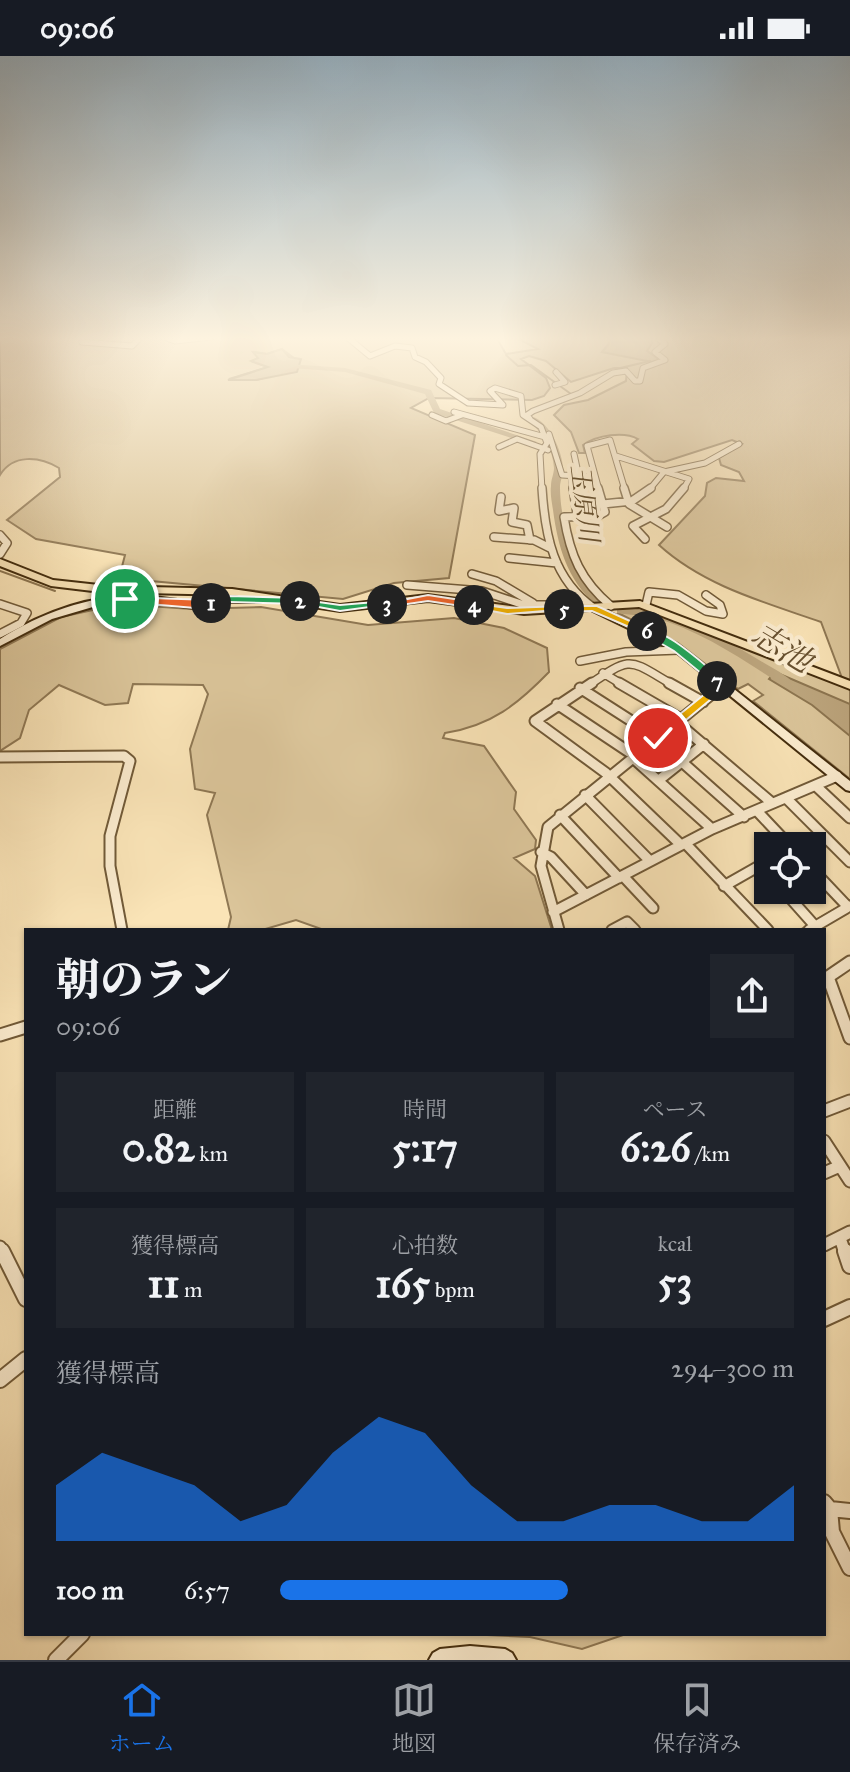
<!DOCTYPE html>
<html lang="ja">
<meta charset="utf-8">
<style>
:root{--surface:#171b24;--page:#20242c;--text:#f1f3f6;--muted:#9ea1a6;--line:#363941;--accent:#1a73e8}
body{margin:0;font-family:"IM FELL Great Primer","Noto Serif JP",serif;background:var(--page);color:var(--text);height:100vh;display:flex;flex-direction:column;font-size:30px;white-space:nowrap}
*{box-sizing:border-box;margin:0}
p{font-size:26px;color:var(--muted)}
.icon{flex:none;width:44px;height:44px;fill:none;stroke:currentColor;stroke-width:2;stroke-linecap:round;stroke-linejoin:round}
.map{position:relative;flex:1;overflow:hidden}
.details{position:absolute;left:24px;top:872px;width:802px;height:708px;display:flex;flex-direction:column;background:var(--surface);border-radius:0px;box-shadow:0 2px 6px #0004}
.details>*{flex:none}
.fabs{position:absolute;left:754px;top:776px;display:grid;gap:16px}
.fabs a{display:grid;place-items:center;width:72px;height:72px;border-radius:0px;background:var(--surface);box-shadow:0 2px 6px #0004;font-size:40px}
.pin{position:absolute;display:grid;place-items:center;width:68px;height:68px;color:#fff;margin:-34px;border:4px solid #fff;border-radius:50%;box-shadow:0 2px 8px #0007}
.km{position:absolute;width:40px;height:40px;margin:-20px;border-radius:50%;background:#222;color:#fff;font-size:22px;line-height:40px;text-align:center}
.round{display:grid;place-items:center;flex:none;width:84px;height:84px;border-radius:0px;background:var(--page)}
.headline{display:flex;align-items:center;justify-content:space-between;height:136px;padding:0 32px}
h1{font-size:44px;font-weight:800;line-height:60px}
.figures{display:grid;grid-template-columns:repeat(3,1fr);gap:12px;height:136px;padding:8px 32px}
.figures div{display:grid;align-content:center;border-radius:0px;background:var(--page);text-align:center}
.figures b{font-size:40px;font-weight:800}
.figures small{font-size:22px;font-weight:400}
.figures p{font-size:22px}
.chart{height:224px;padding:16px 32px}
.chart p{display:flex;justify-content:space-between}
.chart svg{width:100%;height:144px;margin-top:8px;fill:var(--accent);opacity:.7}
ul{padding:0 32px;list-style:none;font-size:26px}
li{display:grid;grid-template-columns:128px 96px 1fr;align-items:center;height:60px}
li i{height:20px;border-radius:10px;background:var(--accent)}
.status{display:flex;justify-content:space-between;align-items:center;height:56px;padding:0 40px;background:var(--surface);direction:ltr}
.status svg{height:22px;fill:currentColor}
.tab-bar{display:flex;justify-content:space-around;align-items:center;height:112px;border-top:2px solid var(--line);background:var(--surface);font-size:22px;color:var(--muted)}
.tab-bar a{display:grid;justify-items:center;gap:4px}
.tab-bar .current{color:var(--accent)}
.map>svg:first-child{display:block}
.green{fill:#dbc59a;stroke:#8f7854;stroke-width:2;fill-rule:evenodd}
.water{fill:#bca57d;stroke:#8c7550;stroke-width:2}
.lines{fill:none;stroke-linecap:round;stroke-linejoin:round}
.stream{stroke:#8c7550;stroke-width:2}
.river{fill:#bca57d;fill-rule:evenodd}
.street-far4-casing{stroke:#715a38;stroke-width:7}
.street-far3-casing{stroke:#715a38;stroke-width:10}
.street-far2-casing{stroke:#715a38;stroke-width:13}
.street-far1-casing{stroke:#715a38;stroke-width:15}
.street-casing{stroke:#715a38;stroke-width:18}
.secondary-casing{stroke:#432c0d;stroke-width:4}
.primary-casing{stroke:#432c0d;stroke-width:4}
.street-far4{stroke:#fcedd0;stroke-width:5}
.street-far3{stroke:#fcedd0;stroke-width:7}
.street-far2{stroke:#fcedd0;stroke-width:9}
.street-far1{stroke:#fcedd0;stroke-width:11}
.street{stroke:#fcedd0;stroke-width:14}
.secondary{fill:#fcedd0;fill-rule:evenodd}
.primary{fill:#fae4b7;fill-rule:evenodd}
.split-1{fill:#f0652b;stroke:#fff;stroke-width:2}
.split-2{fill:#22a559;stroke:#fff;stroke-width:2}
.split-3{fill:#22a559;stroke:#fff;stroke-width:2}
.split-4{fill:#f0652b;stroke:#fff;stroke-width:2}
.split-5{fill:#f5b400;stroke:#fff;stroke-width:2}
.split-6{fill:#f5b400;stroke:#fff;stroke-width:2}
.split-7{fill:#22a559;stroke:#fff;stroke-width:2}
.split-8{fill:#f5b400;stroke:#fff;stroke-width:2}
.labels{text-anchor:middle;stroke-width:8;stroke-linejoin:round;paint-order:stroke}
.far-water-label{font-size:26px;font-style:italic;fill:#67502f;stroke:#fcedd0}
.water-label{font-size:32px;font-style:italic;fill:#67502f;stroke:#fcedd0}
</style>
<div class="status"><b>09:06</b><svg viewBox="0 0 49 12"><path d="M0 12V9h3v3zM5 12V6h3v6zM10 12V3h3v9zM15 12V0h3v12zM26 1h20v11H26zM47 4h2v5h-2z"/></svg></div>
<div class="map">
<svg width="850" height="1604" viewBox="0 0 850 1604">
<rect width="100%" height="100%" fill="#fae4b7"/>
<filter id="stains"><feTurbulence type="fractalNoise" baseFrequency=".0025" numOctaves="4"/><feColorMatrix values="0 0 0 0 .2 0 0 0 0 .09 0 0 0 0 .02 0 0 0 .5 -.17"/></filter>
<radialGradient id="worn" r=".72"><stop offset=".6" stop-color="#630" stop-opacity="0"/><stop offset="1" stop-color="#630" stop-opacity=".3"/></radialGradient>
<path class="green" d="M 0,281 L 496,281 L 506,298 L 538,293 L 515,281 L 609,281 L 609,287 L 603,295 L 659,302 L 647,295 L 652,287 L 651,281 L 850,281 L 850,625 L 842,622 L 821,566 C 764,546 704,530 659,489 L 705,440 L 707,427 L 716,422 L 744,425 L 739,416 L 721,409 L 719,402 L 742,388 L 732,384 L 664,406 L 654,405 L 632,388 L 638,383 C 624,375 597,379 583,389 L 585,397 L 579,397 L 571,376 L 554,359 L 564,349 L 588,344 L 626,325 L 627,312 L 614,312 L 571,326 L 546,305 L 529,300 L 521,303 L 546,322 L 550,332 L 544,340 L 532,344 L 429,342 L 411,352 L 475,379 L 449,522 L 394,527 L 343,543 L 119,522 L 125,499 L 36,483 L 7,464 L 60,421 L 59,412 C 39,400 13,398 0,419 ZM 282,293 L 295,303 L 286,316 L 256,324 L 229,323 L 268,311 L 253,306 L 258,302 L 255,296 L 267,298 Z
M 120,548 L 191,553 L 261,551 L 368,569 L 454,562 L 504,572 L 547,592 L 549,616 C 518,648 491,670 445,677 L 443,682 L 484,690 L 516,736 L 514,753 L 536,784 L 535,793 L 514,802 L 535,820 L 552,874 L 324,874 L 296,864 L 262,874 L 228,874 L 231,861 L 207,759 L 215,737 L 195,733 L 190,693 L 208,638 L 203,629 L 133,628 L 128,647 L 105,649 L 59,629 L 29,654 L 20,682 L 0,695 L 0,593 L 61,561 Z
M 640,551 L 850,633 L 850,723 L 753,645 L 763,639 L 748,628 L 738,633 L 678,587 L 618,557 L 621,552 Z
M 464,1578 L 626,1578 L 582,1593 L 530,1581 Z"/>
<path class="water" d="M 609,281 L 651,281 L 652,287 L 647,295 L 660,304 L 652,306 L 602,296 L 609,288 Z
M 282,293 L 289,301 L 301,303 L 297,316 L 256,324 L 228,324 L 268,311 L 251,305 L 258,302 L 253,296 L 267,298 Z
M 775,616 L 850,648 L 850,680 L 812,649 L 769,623 Z"/>
<g class="lines">
<path class="stream" d="M 506,299 L 518,310 L 531,309 L 571,338
M 616,313 L 650,305
M 0,515 L 55,535
M 814,865 L 840,850
M 800,874 L 809,868"/>
<path class="river" d="M 289,308 L 345,312 L 431,334 L 440,353 L 537,386 L 530,388 L 434,357 L 425,338 L 345,316 L 292,312 L 288,310 Z
M 528,360 C 548,361 563,396 563,413 C 563,420 560,425 560,431 C 560,451 565,474 570,493 C 576,514 586,529 603,544 L 603,548 L 595,548 C 567,523 558,491 553,454 C 552,447 550,438 551,430 C 551,423 554,418 554,412 C 553,393 542,376 528,364 Z
M 621,552 C 671,552 717,579 759,604 C 771,611 785,618 795,628 L 793,631 L 785,631 C 745,605 702,575 655,562 C 642,559 630,559 617,557 L 617,553 Z"/>
<g class="street-far4-casing">
<path id="street-far4" d="M 164,281 L 175,285 L 211,281
M 347,281 L 370,300 L 395,290 L 412,292 L 415,301 L 426,306 L 441,322 L 439,328 L 468,347 L 503,349 L 490,335 L 495,332 L 521,340 L 523,359 L 541,371 L 547,387 L 540,398 L 542,434
M 82,286 L 132,290 L 141,281
M 555,329 L 565,326 L 556,316
M 454,356 L 545,381
M 432,359 L 446,365 L 462,359
M 530,363 L 527,359 L 533,355 L 580,337 L 613,317 L 626,315 L 635,325 L 640,325 L 643,312 L 665,304 L 655,296 L 665,288 L 657,281
M 549,378 L 562,419 L 595,421
M 499,391 L 517,383 L 548,394
M 574,398 L 579,421
M 616,400 L 689,423 L 683,434
M 571,420 L 573,434
M 599,434 L 587,390 L 610,384 L 625,434
M 649,434 L 664,416 L 705,407 L 739,388"/>
</g>
<g class="street-far3-casing">
<path id="street-far3" d="M 542,432 C 545,480 553,523 594,552
M 573,432 L 577,458
M 598,432 L 605,456 L 598,460 L 564,461 C 570,499 581,525 611,550
M 624,432 L 629,448 L 667,471
M 501,441 L 499,455 L 514,452 L 512,466 L 527,469 L 530,484
M 603,448 L 632,445 L 651,432
M 0,479 L 7,487 L 0,498
M 494,481 L 534,484 L 550,492
M 645,483 L 633,470 L 666,453 L 684,432
M 509,502 L 557,507
M 472,518 L 496,525 L 533,547
M 407,529 L 482,535 L 524,549 L 588,549
M 0,548 L 27,557 L 21,567 L 0,578
M 646,549 L 649,536 L 678,539 L 706,555 L 723,558 L 720,549 L 706,539
M 580,605 L 626,596 L 679,594
M 603,617 L 623,629
M 589,629 C 633,599 628,603 673,629"/>
</g>
<g class="street-far2-casing">
<path id="street-far2" d="M 592,627 L 535,665 L 606,717 L 681,789
M 619,627 L 681,663
M 669,627 L 703,646
M 580,632 L 658,682
M 557,648 L 635,700
M 678,667 L 772,747
M 0,701 L 124,700 L 130,705 L 110,780 L 110,810 L 122,874
M 633,702 L 712,773
M 682,706 L 744,761
M 659,724 L 704,688
M 816,730 L 850,762
M 585,739 L 650,805
M 786,742 L 850,806
M 758,756 L 790,790
M 560,759 L 619,822
M 685,787 L 768,874
M 541,796 L 551,801 L 586,839
M 812,813 L 848,851
M 623,820 L 653,852
M 724,830 L 768,805
M 783,834 L 815,870
M 553,856 L 712,773 L 837,720
M 559,874 L 541,810 L 548,771 L 723,629
M 612,874 L 627,866 L 635,874
M 809,874 L 850,850"/>
</g>
<g class="street-far1-casing">
<path id="street-far1" d="M 850,906 L 828,921 L 850,982
M 0,979 L 26,971
M 824,1055 L 850,1045
M 824,1085 L 850,1125
M 824,1117 L 840,1110
M 840,1182 L 845,1197
M 824,1189 L 850,1176
M 0,1191 L 3,1197"/>
</g>
<g class="street-casing">
<path id="street" d="M 2,1195 L 26,1243
M 845,1195 L 850,1210
M 824,1263 L 850,1251
M 0,1324 L 26,1303
M 824,1446 L 830,1453 L 850,1455
M 830,1453 L 832,1476 L 850,1512
M 56,1604 L 82,1578"/>
</g>
<g class="secondary-casing">
<path id="secondary" d="M 210,532 L 214,535 L 210,544 L 229,540 L 267,540 L 272,543 L 267,546 L 229,546 L 195,552 L 147,546 L 103,548 L 52,563 L 0,590 L 0,583 C 43,556 93,538 144,540 C 161,541 178,545 195,546 L 200,545 L 207,533 Z
M 594,549 L 681,591 L 850,725 L 850,735 L 846,734 L 675,595 L 591,554 L 589,552 Z
M 470,1590 L 505,1593 L 512,1597 L 516,1604 L 429,1604 L 433,1597 L 440,1593 Z"/>
</g>
<g class="primary-casing">
<path id="primary" d="M 0,503 L 53,524 L 108,530 L 232,533 L 340,549 L 428,539 L 524,552 L 640,545 L 850,625 L 850,633 L 639,551 L 524,558 L 428,545 L 340,555 L 232,539 L 101,536 L 51,530 L 0,510 Z"/>
</g>
<use href="#street-far4" class="street-far4"/>
<use href="#street-far3" class="street-far3"/>
<use href="#street-far2" class="street-far2"/>
<use href="#street-far1" class="street-far1"/>
<use href="#street" class="street"/>
<use href="#secondary" class="secondary"/>
<use href="#primary" class="primary"/>
</g>
<linearGradient id="sky" x2="0" y2="1"><stop stop-color="#96aebd"/><stop offset="0.56" stop-color="#fdf3df"/><stop offset="1" stop-color="#fdf3df" stop-opacity="0"/></linearGradient>
<rect width="850" height="505" fill="url(#sky)"/>
<path class="split-1" d="M 121,541 L 211,544 L 216,547 L 195,552 L 125,546 Z"/>
<path class="split-2" d="M 229,540 L 300,542 L 305,545 L 300,548 L 229,546 L 211,550 L 206,547 Z"/>
<path class="split-3" d="M 297,543 L 340,549 L 387,545 L 392,548 L 340,555 L 297,547 Z"/>
<path class="split-4" d="M 428,539 L 474,546 L 479,549 L 474,552 L 428,545 L 387,551 L 382,548 Z"/>
<path class="split-5" d="M 471,547 L 507,552 L 564,550 L 569,553 L 507,558 L 471,551 Z"/>
<path class="split-6" d="M 564,550 L 597,550 L 652,575 L 643,577 L 592,555 L 560,556 Z"/>
<path class="split-7" d="M 643,573 C 666,572 703,608 721,622 L 721,627 L 713,627 L 674,595 L 643,577 Z"/>
<path class="split-8" d="M 713,622 L 721,622 L 728,629 L 662,684 L 654,684 L 654,679 L 716,629 Z"/>
<g class="labels">
<g class="far-water-label">
<text transform="translate(585 447) rotate(83)" y="9">玉原川</text>
</g>
<g class="water-label">
<text transform="translate(782 591) rotate(31)" y="11">志池</text>
</g>
</g>
<rect width="100%" height="100%" filter="url(#stains)"/>
<rect width="100%" height="100%" fill="url(#worn)"/>
</svg>
<div class="fabs">
<a><svg class="icon" aria-label="locate" viewBox="0 0 24 24"><circle cx="12" cy="12" r="6"/><path d="M12 2v4M12 18v4M2 12h4M18 12h4"/></svg></a>
</div>
<div class="pin" style="left:125px;top:543px;background:#1e9e55"><svg class="icon" aria-label="arrive" viewBox="0 0 24 24"><path d="M6 21V4h12l-3 4 3 4H6"/></svg></div>
<div class="pin" style="left:658px;top:682px;background:#d93025"><svg class="icon" aria-label="check" viewBox="0 0 24 24"><path d="M5 12l5 5 9-10"/></svg></div>
<b class="km" style="left:211px;top:547px">1</b>
<b class="km" style="left:300px;top:545px">2</b>
<b class="km" style="left:387px;top:548px">3</b>
<b class="km" style="left:474px;top:549px">4</b>
<b class="km" style="left:564px;top:553px">5</b>
<b class="km" style="left:647px;top:575px">6</b>
<b class="km" style="left:717px;top:625px">7</b>
<section class="details">
<div class="headline"><div><h1>朝のラン</h1><p>09:06</p></div><a class="round"><svg class="icon" aria-label="share" viewBox="0 0 24 24"><path d="M12 15V3M7 8l5-5 5 5M5 13v7h14v-7"/></svg></a></div>
<div class="figures">
<div><p>距離</p><b>0.82<small> km</small></b></div>
<div><p>時間</p><b>5:17</b></div>
<div><p>ペース</p><b>6:26<small> /km</small></b></div>
</div>
<div class="figures">
<div><p>獲得標高</p><b>11<small> m</small></b></div>
<div><p>心拍数</p><b>165<small> bpm</small></b></div>
<div><p>kcal</p><b>53</b></div>
</div>
<div class="chart"><p><span>獲得標高</span>294–300 m</p>
<svg viewBox="0 0 160 44" preserveAspectRatio="none"><path d="M0 44V27L10 17L20 22L30 27L40 38L50 33L60 17L70 6L80 11L90 27L100 38L110 38L120 33L130 33L140 38L150 38L160 27V44z"/></svg>
</div>
<ul>
<li><b>100 m</b>6:57<i style="width:56%"></i></li>
</ul>
</section>
</div>
<nav class="tab-bar">
<a class="current"><svg class="icon" aria-label="home" viewBox="0 0 24 24"><path d="M3 11l9-7 9 7M6 9v11h12V9"/></svg>ホーム</a>
<a><svg class="icon" aria-label="map" viewBox="0 0 24 24"><path d="M3 6l6-2 6 2 6-2v14l-6 2-6-2-6 2zM9 4v14M15 6v14"/></svg>地図</a>
<a><svg class="icon" aria-label="saved" viewBox="0 0 24 24"><path d="M7 4h10v16l-5-4-5 4z"/></svg>保存済み</a>
</nav>
